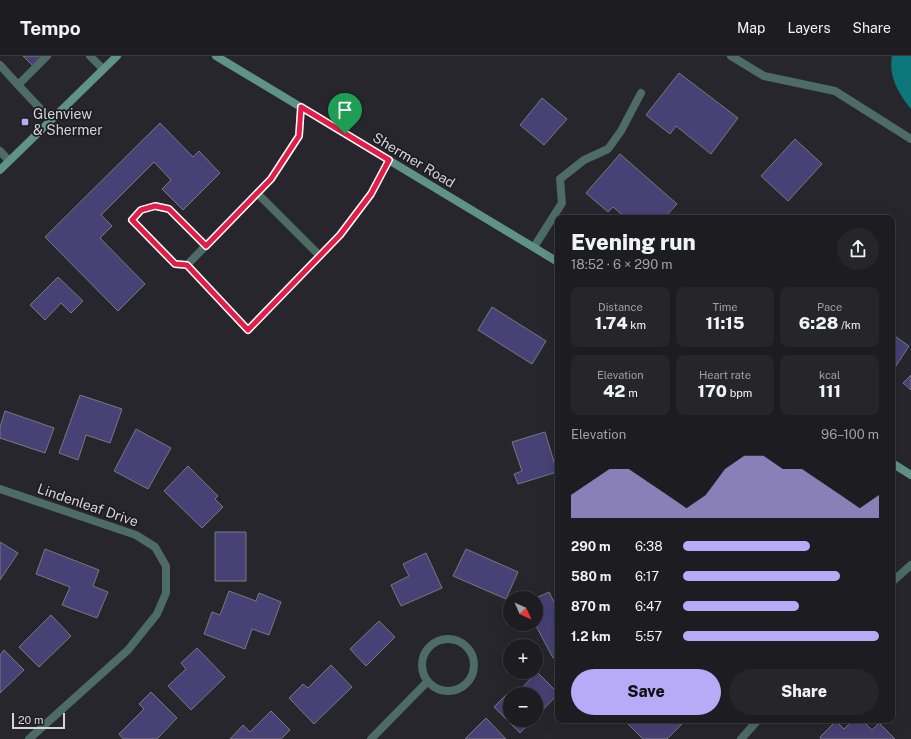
<!DOCTYPE html>
<meta charset="utf-8">
<style>
:root{--surface:#1d1c21;--page:#25252a;--text:#f1f3f6;--muted:#a0a1a5;--line:#3b3a3f;--accent:#b7abf8}
body{margin:0;font-family:"Public Sans",sans-serif;background:var(--page);color:var(--text);height:100vh;display:flex;flex-direction:column;font-size:15px;white-space:nowrap}
*{box-sizing:border-box;margin:0}
p{font-size:13px;color:var(--muted)}
.icon{flex:none;width:22px;height:22px;fill:none;stroke:currentColor;stroke-width:2;stroke-linecap:round;stroke-linejoin:round}
.map{position:relative;flex:1;overflow:hidden}
.details{position:absolute;left:555px;top:159px;width:340px;height:508px;display:flex;flex-direction:column;background:var(--surface);border-radius:8px;box-shadow:0 4px 16px #0002,0 0 0 1px var(--line)}
.details>*{flex:none}
.needle{width:26px;rotate:135deg}
.tools{position:absolute;left:503px;top:535px;display:grid;gap:8px}
.tools a{display:grid;place-items:center;width:40px;height:40px;border-radius:50%;background:var(--surface);box-shadow:0 4px 16px #0002,0 0 0 1px var(--line);font-size:20px}
.scale{position:absolute;left:12px;bottom:10px;width:53px;box-sizing:border-box;padding-left:4px;border:2px solid #d4d4d7;border-top:0;font-size:11px;line-height:14px;white-space:nowrap;color:#d4d4d7;-webkit-text-stroke:3px #1d1d22;paint-order:stroke}
.pin{position:absolute;display:grid;place-items:center;width:34px;height:34px;color:#fff;margin:-41px -17px;border-radius:50% 50% 50% 0;rotate:-45deg;box-shadow:0 0 4px #0007}
.pin .icon{rotate:45deg}
.round{display:grid;place-items:center;flex:none;width:42px;height:42px;border-radius:21px;background:var(--page)}
.headline{display:flex;align-items:center;justify-content:space-between;height:68px;padding:0 16px}
h1{font-size:22px;font-weight:800;line-height:30px}
.stats{display:grid;grid-template-columns:repeat(3,1fr);gap:6px;height:68px;padding:4px 16px}
.stats div{display:grid;align-content:center;border-radius:8px;background:var(--page);text-align:center}
.stats b{font-size:17px;font-weight:800}
.stats small{font-size:11px;font-weight:400}
.stats p{font-size:11px}
.chart{height:112px;padding:8px 16px}
.chart p{display:flex;justify-content:space-between}
.chart svg{width:100%;height:72px;margin-top:4px;fill:var(--accent);opacity:.7}
.button{display:flex;gap:8px;margin-top:auto;padding:8px 16px}
.button a{flex:1;height:46px;border-radius:24px;background:var(--accent);color:#111;font-size:16px;font-weight:800;line-height:46px;text-align:center}
.button a+a{background:var(--page);color:var(--text)}
ul{padding:0 16px;list-style:none;font-size:13px}
li{display:grid;grid-template-columns:64px 48px 1fr;align-items:center;height:30px}
li i{height:10px;border-radius:5px;background:var(--accent)}
header{display:flex;align-items:center;gap:24px;box-sizing:border-box;height:56px;padding:0 20px;background:var(--surface);border-bottom:1px solid var(--line)}
header strong{font-size:19px}
nav{display:flex;gap:22px;margin-inline-start:auto;font-size:14px}
.map>svg:first-child{display:block}
.water{fill:#0c777b}
.building{fill:#484175;stroke:#78787e}
.lines{fill:none;stroke-linecap:round;stroke-linejoin:round}
.lane{stroke:#4c6c65;stroke-width:8}
.street{stroke:#4c6c65;stroke-width:8}
.secondary{stroke:#5f9388;stroke-width:8}
.route-casing{stroke:#fff;stroke-width:8}
.route{stroke:#e11d48;stroke-width:5}
.poi-dot{fill:#b7abf8;stroke:#1d1d22;stroke-width:1.5}
.labels{text-anchor:middle;stroke-width:3.5;stroke-linejoin:round;paint-order:stroke}
.poi-label{font-size:14px;fill:#d4d4d7;stroke:#1d1d22;text-anchor:start}
.street-label{font-size:14px;fill:#d4d4d7;stroke:#1d1d22}
</style>
<header>
<strong>Tempo</strong>
<nav><a>Map</a><a>Layers</a><a>Share</a></nav>
</header>
<div class="map">
<svg width="911" height="683" viewBox="0 0 911 683">
<rect width="100%" height="100%" fill="#27262c"/>
<path class="water" d="M 892,0 L 911,0 L 911,53 C 899,39 888,19 892,0 Z"/>
<path class="building" d="M 23,0 L 45,0 L 34,11 Z
M 679,17 L 738,62 L 711,98 L 676,70 L 670,78 L 646,59 Z
M 542,42 L 567,63 L 544,89 L 520,69 Z
M 160,67 L 193,101 L 199,95 L 220,117 L 183,154 L 162,133 L 171,124 L 154,106 L 101,159 L 112,170 L 100,182 L 145,228 L 118,255 L 45,181 Z
M 795,83 L 822,108 L 788,145 L 761,120 Z
M 620,98 L 677,148 L 664,162 L 626,162 L 613,151 L 608,156 L 586,137 Z
M 58,221 L 83,245 L 71,257 L 61,247 L 45,264 L 30,249 Z
M 492,251 L 546,285 L 532,308 L 478,274 Z
M 892,278 L 909,290 L 892,316 Z
M 911,319 L 911,334 L 903,327 Z
M 80,339 L 122,353 L 110,387 L 86,379 L 78,404 L 59,397 Z
M 5,355 L 54,372 L 45,397 L 0,382 L 0,371 Z
M 136,373 L 171,392 L 148,433 L 114,415 Z
M 545,376 L 557,416 L 518,428 L 514,418 L 522,415 L 512,386 Z
M 188,410 L 218,440 L 215,443 L 223,451 L 202,472 L 164,435 Z
M 215,476 L 246,476 L 246,525 L 215,525 Z
M 0,486 L 18,497 L 0,524 Z
M 45,493 L 99,514 L 93,530 L 108,536 L 97,562 L 62,549 L 70,531 L 36,518 Z
M 466,493 L 518,516 L 506,543 L 453,520 Z
M 426,497 L 442,532 L 401,550 L 391,529 L 409,520 L 403,508 Z
M 229,535 L 256,545 L 259,537 L 281,546 L 269,579 L 252,573 L 245,593 L 204,578 L 212,556 L 220,559 Z
M 549,536 L 554,546 L 558,544 L 558,600 L 553,602 L 535,568 L 536,568 L 536,542 Z
M 51,559 L 71,580 L 39,611 L 19,591 Z
M 379,565 L 395,581 L 366,610 L 350,593 Z
M 197,592 L 225,621 L 191,654 L 168,630 L 186,613 L 181,607 Z
M 4,594 L 24,614 L 0,637 L 0,599 Z
M 331,609 L 352,631 L 314,668 L 289,642 L 303,628 L 308,632 Z
M 537,616 L 558,637 L 558,638 L 536,661 L 536,638 L 516,638 Z
M 151,636 L 177,662 L 157,683 L 123,683 L 119,678 L 144,653 L 139,648 Z
M 508,637 L 510,639 L 510,664 L 533,664 L 520,677 L 494,651 Z
M 271,655 L 290,674 L 281,683 L 230,683 L 243,669 L 250,676 Z
M 486,662 L 506,683 L 465,683 Z
M 626,664 L 686,664 L 667,683 L 643,683 L 625,665 Z
M 853,664 L 862,664 L 872,674 L 879,667 L 895,683 L 821,683 L 820,681 L 836,665 L 844,673 Z"/>
<g class="lines">
<path class="lane" d="M 47,0 L 18,29 L 51,64
M 90,0 L 103,13
M 0,9 L 18,29
M 301,51 L 299,80 L 271,123 L 187,209 L 248,274 L 340,179 L 371,138 L 389,104
M 0,95 L 9,105
M 257,137 L 320,200
M 534,191 L 562,147 L 560,123 L 584,104 L 608,93 L 621,75 L 641,37
M 187,209 L 175,208 L 132,164 L 141,154 L 155,150 L 169,153 L 206,190"/>
<path class="street" d="M 731,0 L 764,20 L 835,35 L 911,83
M 0,433 L 136,479 L 155,491 L 166,510 L 166,537 L 157,558 L 128,594 L 29,683
M 892,526 L 911,509
M422 609a26 26 0 1 1 52 0a26 26 0 1 1-52 0Z
M 371,683 L 427,626
M 741,683 L 758,664"/>
<path class="secondary" d="M 216,0 L 558,206
M 0,114 L 117,0
M 892,407 L 911,419"/>
</g>
<g class="lines">
<g class="route-casing">
<path id="route" d="M 301,51 L 389,104 L 371,138 L 340,179 L 248,274 L 187,209 L 175,208 L 132,164 L 141,154 L 155,150 L 169,153 L 206,190 L 271,123 L 299,80 Z"/>
</g>
<use href="#route" class="route"/>
</g>
<rect class="poi-dot" x="21" y="62" width="8" height="8" rx="2"/>
<g class="labels">
<g class="poi-label">
<text x="33" y="63">Glenview<tspan x="33" dy="16">&amp; Shermer</tspan></text>
</g>
<g class="street-label">
<text transform="translate(414 104) rotate(31)" y="5">Shermer Road</text>
<text transform="translate(88 449) rotate(19)" y="5">Lindenleaf Drive</text>
</g>
</g>
</svg>
<div class="tools">
<a><svg class="needle" viewBox="-14 -14 28 28"><path d="M0-13l5 13h-10z" fill="#e53935"/><path d="M0 13l5-13h-10z" fill="#a0a1a5"/></svg></a>
<a>+</a>
<a>−</a>
</div>
<div class="scale">20 m</div>
<div class="pin" style="left:345px;top:78px;background:#1e9e55"><svg class="icon" aria-label="arrive" viewBox="0 0 24 24"><path d="M6 21V4h12l-3 4 3 4H6"/></svg></div>
<section class="details">
<div class="headline"><div><h1>Evening run</h1><p>18:52 · 6 × 290 m</p></div><a class="round"><svg class="icon" aria-label="share" viewBox="0 0 24 24"><path d="M12 15V3M7 8l5-5 5 5M5 13v7h14v-7"/></svg></a></div>
<div class="stats">
<div><p>Distance</p><b>1.74<small> km</small></b></div>
<div><p>Time</p><b>11:15</b></div>
<div><p>Pace</p><b>6:28<small> /km</small></b></div>
</div>
<div class="stats">
<div><p>Elevation</p><b>42<small> m</small></b></div>
<div><p>Heart rate</p><b>170<small> bpm</small></b></div>
<div><p>kcal</p><b>111</b></div>
</div>
<div class="chart"><p><span>Elevation</span>96–100 m</p>
<svg viewBox="0 0 160 44" preserveAspectRatio="none"><path d="M0 44V30L10 22L20 14L30 14L40 22L50 30L60 38L70 30L80 14L90 6L100 6L110 14L120 14L130 22L140 30L150 38L160 30V44z"/></svg>
</div>
<ul>
<li><b>290 m</b>6:38<i style="width:65%"></i></li>
<li><b>580 m</b>6:17<i style="width:80%"></i></li>
<li><b>870 m</b>6:47<i style="width:59%"></i></li>
<li><b>1.2 km</b>5:57<i style="width:100%"></i></li>
</ul>
<div class="button"><a>Save</a><a>Share</a></div>
</section>
</div>
